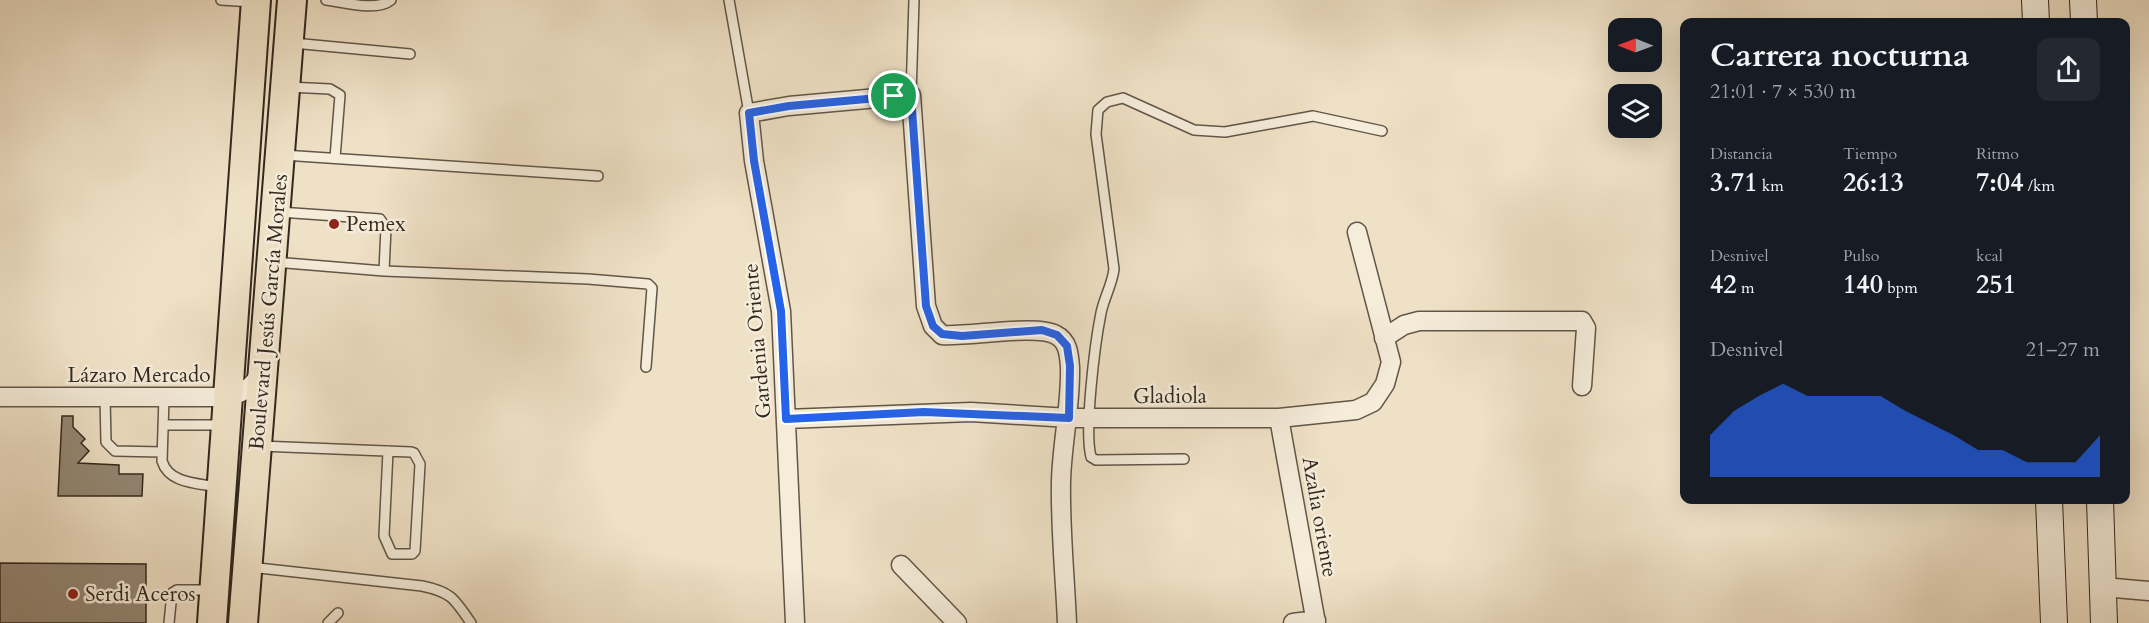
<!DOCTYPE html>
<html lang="es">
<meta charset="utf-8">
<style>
:root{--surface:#171b24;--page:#242831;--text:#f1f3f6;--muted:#9ea1a6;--accent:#2563eb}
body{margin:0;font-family:Cardo,serif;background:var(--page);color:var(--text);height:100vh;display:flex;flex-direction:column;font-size:22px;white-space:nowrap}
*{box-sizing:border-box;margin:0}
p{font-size:20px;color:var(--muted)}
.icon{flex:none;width:33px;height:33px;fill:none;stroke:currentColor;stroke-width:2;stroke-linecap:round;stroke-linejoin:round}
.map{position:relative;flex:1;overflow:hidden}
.side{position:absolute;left:1680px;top:18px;width:450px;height:486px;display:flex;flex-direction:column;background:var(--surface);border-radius:12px;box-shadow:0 6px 24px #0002}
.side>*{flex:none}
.needle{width:39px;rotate:271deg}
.tools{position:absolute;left:1608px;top:18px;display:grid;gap:12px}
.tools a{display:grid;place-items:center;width:54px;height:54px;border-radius:12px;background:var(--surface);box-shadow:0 6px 24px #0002;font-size:30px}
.pin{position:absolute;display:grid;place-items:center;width:51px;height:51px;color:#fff;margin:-26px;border:3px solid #fff;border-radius:50%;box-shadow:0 2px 6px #0007}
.round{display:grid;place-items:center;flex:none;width:63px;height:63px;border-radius:12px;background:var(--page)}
.head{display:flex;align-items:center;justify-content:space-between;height:102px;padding:0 30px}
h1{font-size:33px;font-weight:800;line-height:45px}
.metrics{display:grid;grid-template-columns:repeat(3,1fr);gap:9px;height:102px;padding:6px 30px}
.metrics div{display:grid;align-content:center}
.metrics b{font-size:26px;font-weight:800}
.metrics small{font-size:16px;font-weight:400}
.metrics p{font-size:16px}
.chart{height:168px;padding:12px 30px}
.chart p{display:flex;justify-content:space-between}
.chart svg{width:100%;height:108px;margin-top:6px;fill:var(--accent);opacity:.7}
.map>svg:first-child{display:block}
.building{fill:#948875;stroke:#32281e;stroke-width:1.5}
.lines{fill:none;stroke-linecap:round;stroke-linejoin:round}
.service-casing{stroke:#615648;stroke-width:12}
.minor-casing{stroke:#615648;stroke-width:21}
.secondary-casing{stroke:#32281e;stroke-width:28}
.primary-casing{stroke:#32281e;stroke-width:32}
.service{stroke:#f5ecda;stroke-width:9}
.minor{stroke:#f5ecda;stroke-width:18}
.secondary{stroke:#f5ecda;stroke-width:26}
.primary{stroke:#efe1c6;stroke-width:28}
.route-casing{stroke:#fff;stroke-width:12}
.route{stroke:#2563eb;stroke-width:8}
.poi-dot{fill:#8f2418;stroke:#f5ecda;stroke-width:2}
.labels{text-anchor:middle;stroke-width:5;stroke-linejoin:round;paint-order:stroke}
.poi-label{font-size:21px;fill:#32281e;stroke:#f5ecda;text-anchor:start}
.street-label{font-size:21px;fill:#32281e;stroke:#f5ecda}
</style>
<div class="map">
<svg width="2149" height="623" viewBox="0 0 2149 623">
<rect width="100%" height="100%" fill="#efe1c6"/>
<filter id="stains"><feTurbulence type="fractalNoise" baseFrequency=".00333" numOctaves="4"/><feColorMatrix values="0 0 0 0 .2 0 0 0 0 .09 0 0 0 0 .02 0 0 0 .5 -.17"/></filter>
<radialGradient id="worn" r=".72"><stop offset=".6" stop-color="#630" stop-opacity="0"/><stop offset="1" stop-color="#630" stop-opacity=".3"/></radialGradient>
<path class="building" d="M 62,416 L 73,416 L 73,427 L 85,439 L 81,443 L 89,451 L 78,463 L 119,465 L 119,474 L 143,474 L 142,496 L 58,496 Z
M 0,563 L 146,564 L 146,623 L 0,623 Z"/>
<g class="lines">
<g class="service-casing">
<path id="service" d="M 221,0 L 252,2
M 326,0 C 343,2 377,12 391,0
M 729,0 L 749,113
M 293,43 L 410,54
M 288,87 L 330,89 L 340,95 L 335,158
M 911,95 L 914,0
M 283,155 L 598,176
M 274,262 L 384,271 L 386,228 L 380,219 L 279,212
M 384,271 L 588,279 L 648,284 L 652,288 L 646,367
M 105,397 L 106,442 L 115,451 L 162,452
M 164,397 L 162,461 C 169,484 198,483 218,487
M 163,425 L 224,425
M 260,446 L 411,452 L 414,453 L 420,464 L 415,551 L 412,554 L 392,554 L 384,536 L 388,451
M 1184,459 L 1096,460 L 1091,457 C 1084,430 1095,343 1101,313 C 1104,298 1112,285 1114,269 L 1096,134 L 1098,110 L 1107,102 L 1123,98 L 1194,130 L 1225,132 L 1313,116 L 1382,131
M 250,567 L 422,586 C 451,592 454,598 471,623
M 169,623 L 172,593 L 177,590 L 211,590
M 328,623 L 338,613"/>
</g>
<g class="minor-casing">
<path id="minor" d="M 1384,338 L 1404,325 L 1419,321 L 1582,321 L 1586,328 L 1582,386
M 0,397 L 226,397 C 241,394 254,388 260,372
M 1279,418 L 1316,623
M 786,419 L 971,412 L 1069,418 L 1279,418 L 1356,410 L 1373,402 L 1385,384 L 1391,362 L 1357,232
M 901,565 L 957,623
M 2103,587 L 2149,591
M 795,623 L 781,311 L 754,161 L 749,113 L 789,106 L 911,95 L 926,306 L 933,326 L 942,335 C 969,337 1037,324 1056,335 C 1068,341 1069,354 1070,367 C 1071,405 1062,443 1061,481 C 1060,528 1065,576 1067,623
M 1293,623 L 1316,620"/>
</g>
<g class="secondary-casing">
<path id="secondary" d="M 2035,0 L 2036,22
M 2083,0 L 2084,22
M 2049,500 L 2054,623
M 2100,500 L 2104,623"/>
</g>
<g class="primary-casing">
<path id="primary" d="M 212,623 L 256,0
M 243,623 L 292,0"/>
</g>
<use href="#service" class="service"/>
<use href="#minor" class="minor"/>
<use href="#secondary" class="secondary"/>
<use href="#primary" class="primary"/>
</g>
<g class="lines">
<g class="route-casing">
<path id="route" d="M 911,95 L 926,306 L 933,326 L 942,334 L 962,336 L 1042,330 L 1057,335 L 1067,346 L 1070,366 L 1069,418 L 924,412 L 786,419 L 781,311 L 754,161 L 749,113 L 789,106 Z"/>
</g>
<use href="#route" class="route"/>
</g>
<g class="poi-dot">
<circle cx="334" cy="224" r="6"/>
<circle cx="73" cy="594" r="6"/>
</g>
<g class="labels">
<g class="poi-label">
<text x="346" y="231">Pemex</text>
<text x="85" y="601">Serdi Aceros</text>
</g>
<g class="street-label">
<text transform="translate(268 312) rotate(-85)" y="7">Boulevard Jesús García Morales</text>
<text transform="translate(757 341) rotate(-95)" y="7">Gardenia Oriente</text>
<text x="139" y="382">Lázaro Mercado</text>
<text x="1170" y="403">Gladiola</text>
<text transform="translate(1320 517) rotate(80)" y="7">Azalia oriente</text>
</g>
</g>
<rect width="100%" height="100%" filter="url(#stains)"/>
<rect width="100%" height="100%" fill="url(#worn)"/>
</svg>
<div class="tools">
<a><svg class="needle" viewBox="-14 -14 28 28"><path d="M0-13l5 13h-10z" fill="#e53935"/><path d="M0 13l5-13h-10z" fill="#9ea1a6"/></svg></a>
<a><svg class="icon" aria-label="layers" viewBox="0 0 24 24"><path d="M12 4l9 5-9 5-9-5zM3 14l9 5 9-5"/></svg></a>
</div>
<div class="pin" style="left:894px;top:96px;background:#1e9e55"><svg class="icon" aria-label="arrive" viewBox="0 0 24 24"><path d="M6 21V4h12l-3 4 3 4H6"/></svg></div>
<section class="side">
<div class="head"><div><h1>Carrera nocturna</h1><p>21:01 · 7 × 530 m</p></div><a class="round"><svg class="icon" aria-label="share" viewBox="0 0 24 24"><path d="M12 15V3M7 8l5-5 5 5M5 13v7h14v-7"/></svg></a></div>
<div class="metrics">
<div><p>Distancia</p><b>3.71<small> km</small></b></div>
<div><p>Tiempo</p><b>26:13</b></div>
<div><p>Ritmo</p><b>7:04<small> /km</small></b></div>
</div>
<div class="metrics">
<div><p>Desnivel</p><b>42<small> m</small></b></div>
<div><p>Pulso</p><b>140<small> bpm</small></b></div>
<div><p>kcal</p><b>251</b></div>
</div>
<div class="chart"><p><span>Desnivel</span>21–27 m</p>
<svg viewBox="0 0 160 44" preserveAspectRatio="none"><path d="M0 44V27L10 17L20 11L30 6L40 11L50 11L60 11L70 11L80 17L90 22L100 27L110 33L120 33L130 38L140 38L150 38L160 27V44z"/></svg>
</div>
</section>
</div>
